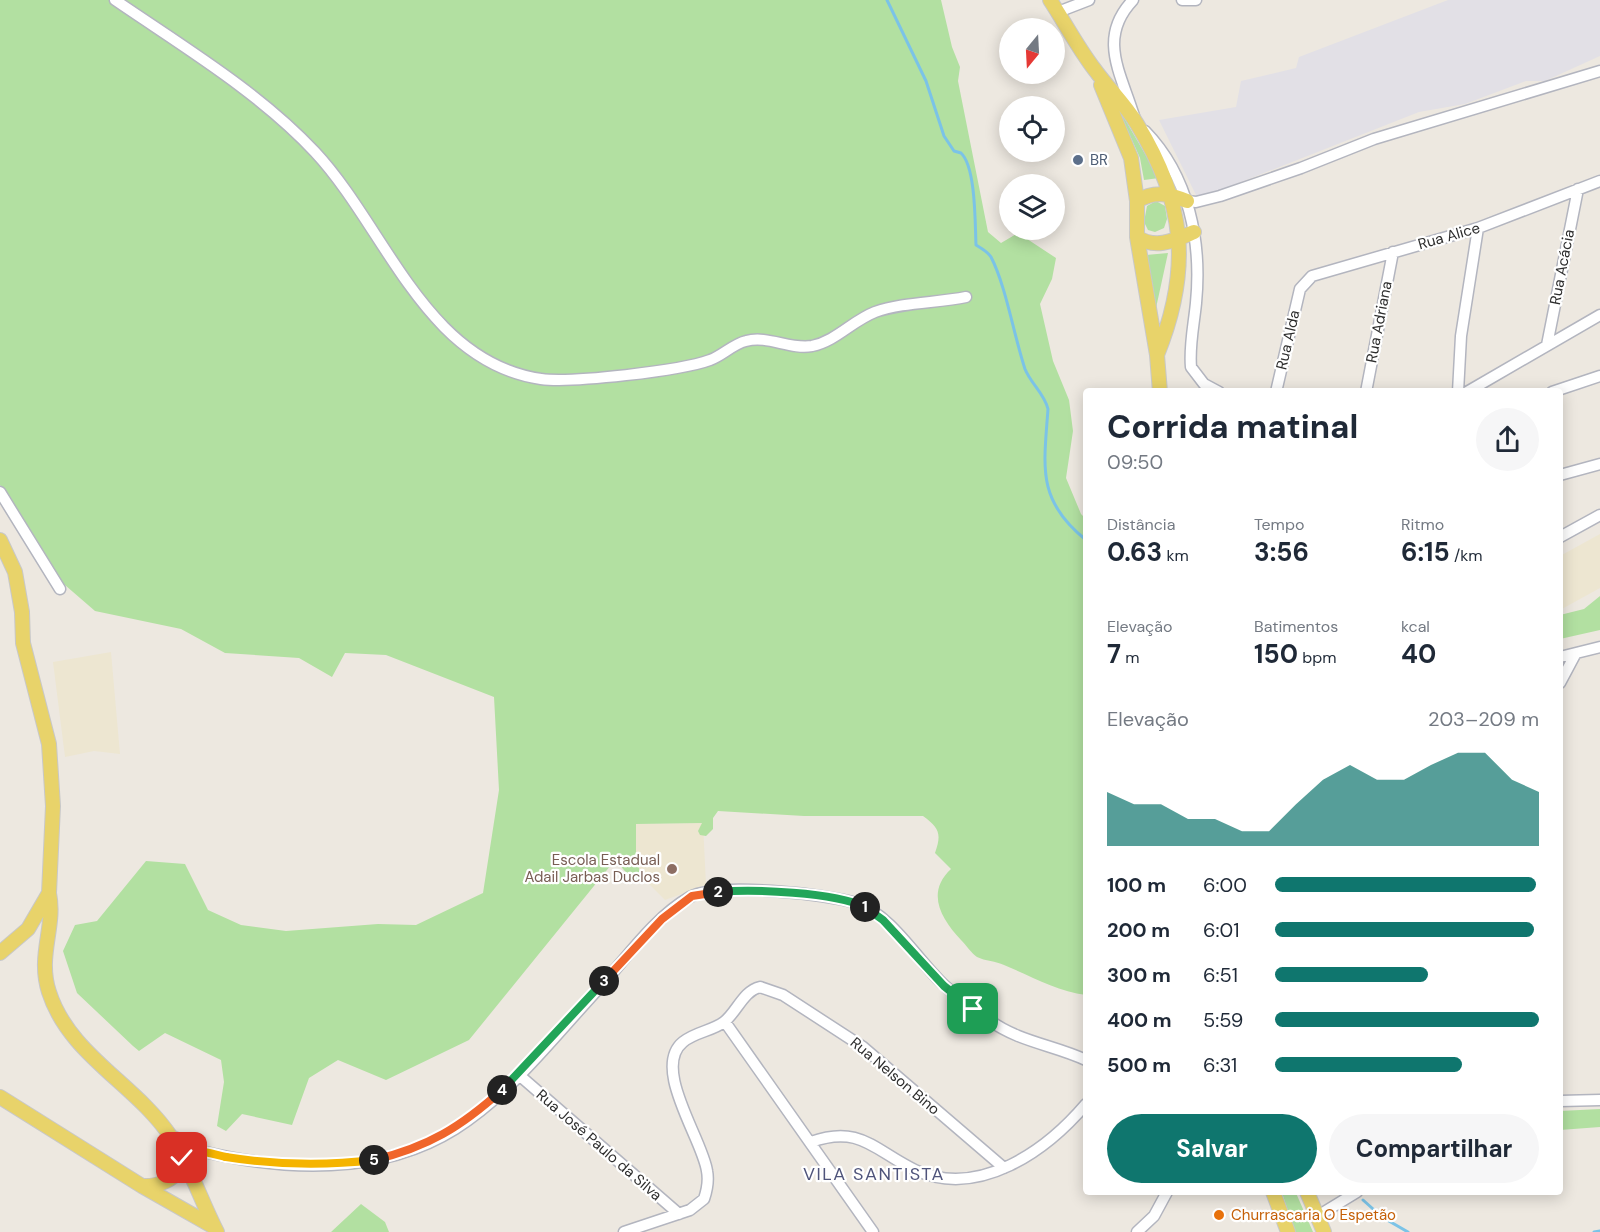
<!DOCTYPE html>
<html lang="pt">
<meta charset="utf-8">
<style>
:root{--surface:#fff;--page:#f6f6f7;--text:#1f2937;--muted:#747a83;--accent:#0f766e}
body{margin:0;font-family:"DM Sans",sans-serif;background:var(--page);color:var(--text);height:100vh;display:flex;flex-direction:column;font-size:22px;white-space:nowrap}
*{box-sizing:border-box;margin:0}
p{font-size:20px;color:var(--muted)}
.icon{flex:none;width:33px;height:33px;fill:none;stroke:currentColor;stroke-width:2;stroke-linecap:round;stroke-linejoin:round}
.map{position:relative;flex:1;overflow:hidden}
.side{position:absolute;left:1083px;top:388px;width:480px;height:807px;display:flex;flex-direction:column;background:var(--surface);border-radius:6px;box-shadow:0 3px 15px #0003}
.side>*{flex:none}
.needle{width:39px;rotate:198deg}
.buttons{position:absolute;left:999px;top:18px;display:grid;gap:12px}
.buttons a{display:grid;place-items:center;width:66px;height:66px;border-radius:50%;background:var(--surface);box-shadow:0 3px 15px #0003;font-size:30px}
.pin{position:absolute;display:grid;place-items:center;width:51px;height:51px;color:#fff;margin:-26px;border-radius:12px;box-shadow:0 3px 9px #0006}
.km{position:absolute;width:30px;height:30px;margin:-15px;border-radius:50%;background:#222;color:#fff;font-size:16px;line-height:30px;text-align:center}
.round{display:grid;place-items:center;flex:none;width:63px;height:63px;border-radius:32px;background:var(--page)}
.overview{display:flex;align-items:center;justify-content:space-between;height:102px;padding:0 24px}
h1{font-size:33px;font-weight:700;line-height:45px}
.figures{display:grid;grid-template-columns:repeat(3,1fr);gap:9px;height:102px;padding:6px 24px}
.figures div{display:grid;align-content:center}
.figures b{font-size:26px;font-weight:700}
.figures small{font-size:16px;font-weight:400}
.figures p{font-size:16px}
.chart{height:168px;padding:12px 24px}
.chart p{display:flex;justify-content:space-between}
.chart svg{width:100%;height:108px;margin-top:6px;fill:var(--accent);opacity:.7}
.button{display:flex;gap:12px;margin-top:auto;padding:12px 24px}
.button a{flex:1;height:69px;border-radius:36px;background:var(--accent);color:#fff;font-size:24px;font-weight:700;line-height:69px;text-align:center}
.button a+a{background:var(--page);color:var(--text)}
ul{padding:0 24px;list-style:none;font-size:20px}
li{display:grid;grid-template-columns:96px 72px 1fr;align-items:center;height:45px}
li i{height:15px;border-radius:8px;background:var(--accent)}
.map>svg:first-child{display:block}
.industrial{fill:#e2e0e6}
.education{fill:#ede6d1}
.green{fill:#b2e0a1}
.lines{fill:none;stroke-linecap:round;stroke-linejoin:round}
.stream{stroke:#7bc3e7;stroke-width:3}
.minor-casing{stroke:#b3b5bf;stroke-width:13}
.major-casing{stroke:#c8c8c8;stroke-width:16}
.minor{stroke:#fff;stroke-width:10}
.major{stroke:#e8d36a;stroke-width:14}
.split-1-casing{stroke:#fff;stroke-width:12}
.split-2-casing{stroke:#fff;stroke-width:12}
.split-3-casing{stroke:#fff;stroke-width:12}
.split-4-casing{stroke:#fff;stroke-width:12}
.split-5-casing{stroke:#fff;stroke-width:12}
.split-6-casing{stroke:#fff;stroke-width:12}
.split-7-casing{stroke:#fff;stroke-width:12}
.split-1{stroke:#22a559;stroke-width:8}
.split-2{stroke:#22a559;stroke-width:8}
.split-3{stroke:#f0652b;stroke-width:8}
.split-4{stroke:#22a559;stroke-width:8}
.split-5{stroke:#f0652b;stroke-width:8}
.split-6{stroke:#f5b400;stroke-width:8}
.split-7{stroke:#f5b400;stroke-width:8}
.service-dot{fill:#5c6f8a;stroke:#fff;stroke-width:2}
.education-dot{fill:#8d6e63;stroke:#fff;stroke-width:2}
.food-dot{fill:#e8710a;stroke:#fff;stroke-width:2}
.labels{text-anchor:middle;stroke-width:4.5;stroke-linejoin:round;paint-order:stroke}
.service-label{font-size:15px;fill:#4e5e75;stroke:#fff;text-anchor:start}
.street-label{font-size:15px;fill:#2d2d2d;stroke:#fff}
.education-label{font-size:15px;fill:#785e54;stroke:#fff;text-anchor:end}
.food-label{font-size:15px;fill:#c56008;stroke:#fff;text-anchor:start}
.quarter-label{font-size:18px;letter-spacing:1.5px;fill:#4f547b;stroke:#fff}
</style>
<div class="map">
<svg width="1600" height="1232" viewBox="0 0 1600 1232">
<rect width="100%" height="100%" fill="#ede8e0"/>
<path class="industrial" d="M 1448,0 L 1600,0 L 1600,56 L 1545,81 L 1526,81 L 1465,104 L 1419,112 L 1198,199 L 1159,120 L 1236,107 L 1241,81 L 1296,68 L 1299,57 Z"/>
<path class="education" d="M 1600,534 L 1600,588 L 1560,610 L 1560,556 Z
M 111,652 L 120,754 L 94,751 L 65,757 L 53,662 Z
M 703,823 L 706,885 L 665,900 L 643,878 L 636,861 L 636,824 Z"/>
<path class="green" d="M 0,0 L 941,0 L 952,47 L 960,67 L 958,81 L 988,232 L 1001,243 L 1018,233 L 1056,258 L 1052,279 L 1040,304 L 1053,361 L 1069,400 L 1073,431 L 1066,478 L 1081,514 L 1086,519 L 1086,995 C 1057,991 1031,976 1004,965 C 996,961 985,961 977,957 C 972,954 966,945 961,940 C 942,920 925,893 951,869 L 935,853 C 942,833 939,828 923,816 L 804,816 L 718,811 L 713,818 L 713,829 L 706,836 L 700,835 L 698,831 L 702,823 L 636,824 L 636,861 L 643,878 L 637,881 L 632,879 L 615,860 L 469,1040 L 386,1080 L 338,1060 L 309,1078 L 292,1125 L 242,1114 L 226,1131 L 217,1126 L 224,1082 L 221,1060 L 165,1033 L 139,1051 L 133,1046 L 77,993 L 63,951 L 75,925 L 97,921 L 146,861 L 185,864 L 208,910 L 241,925 L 286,931 L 378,924 L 416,925 L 483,893 L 499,790 L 494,697 L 386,655 L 345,653 L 332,677 L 299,658 L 225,653 L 181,629 L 95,611 L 58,579 L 0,485 Z
M 1116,104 L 1159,178 L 1144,180 L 1140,158 Z
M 1156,201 L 1165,206 L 1167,219 L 1164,228 L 1155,232 L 1148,230 L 1144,222 L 1147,206 Z
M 1168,253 L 1156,308 L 1146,255 Z
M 1600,596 L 1600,630 L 1560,639 L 1560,615 L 1584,609 Z
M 1600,1109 L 1600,1127 L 1560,1130 L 1560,1111 Z
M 1282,1193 L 1296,1193 L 1313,1232 L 1295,1232 Z
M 361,1204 L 385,1222 L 389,1232 L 331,1232 Z"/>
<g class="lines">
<path class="stream" d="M 887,0 L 926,81 L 944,136 L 954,151 L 961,153 C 976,167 975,224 976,245 C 981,248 988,252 991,257 C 1006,286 1014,336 1025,369 C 1031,384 1044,393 1048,409 C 1044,466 1036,500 1086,540
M 1363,1200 L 1382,1217 L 1408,1232
M 1594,1232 L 1600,1231"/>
<g class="minor-casing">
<path id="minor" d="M 115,0 C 182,46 259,92 315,152 C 386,228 425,362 541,379 C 572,383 680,371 710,360 C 722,356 733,344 746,341 C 768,335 790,350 812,346 C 836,341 852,321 875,312 C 903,302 937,303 966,297
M 1133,0 C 1097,38 1121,73 1134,116
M 1182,0 L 1196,0
M 1058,12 L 1089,0
M 1145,131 C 1189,176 1202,242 1196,303 C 1194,324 1189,346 1191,367 L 1204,384 L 1219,392
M 1187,201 L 1196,202 L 1220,196 L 1301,168 L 1374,139 L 1600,71
M 1547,345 L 1578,189
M 1276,392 L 1300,289 L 1312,276 L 1478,228 L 1600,181
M 1366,392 L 1393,252
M 1458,392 L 1461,336 L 1478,228
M 1467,392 L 1600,315
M 1552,392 L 1600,376
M 1560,475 L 1600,464
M 0,492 L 60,589
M 1560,537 L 1600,515
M 1560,657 L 1600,647
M 1560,683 L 1576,653
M 725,1022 L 873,1232
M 519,1075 L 679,1214
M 1560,1101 L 1600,1100
M 811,1142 C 860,1124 875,1151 915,1170 C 979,1199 1046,1151 1086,1104
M 182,1158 L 191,1151 L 201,1151 C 283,1171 380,1176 455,1129 C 512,1093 556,1034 601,986 C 628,956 655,917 690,897 C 717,882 826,894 856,903 C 891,914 918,961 944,985 C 958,998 974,1009 989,1020 C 1019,1042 1054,1045 1086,1060
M 1316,1217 L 1357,1192
M 624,1232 L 690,1210 L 704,1199 C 707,1190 709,1181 707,1171 C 703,1140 651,1068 683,1042 C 695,1032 712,1031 724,1022 C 737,1012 743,991 760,987 L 783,995 L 863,1047 L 1004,1168
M 1137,1232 L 1154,1216 L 1167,1192"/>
</g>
<g class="major-casing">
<path id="major" d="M 1050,0 C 1065,23 1078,48 1095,70 C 1108,88 1125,104 1137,124 C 1185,202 1192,269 1157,355
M 1101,85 L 1131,158 L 1137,201 L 1137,237 L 1157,355 L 1160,392
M 1137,201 C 1155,190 1169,194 1187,201
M 1137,237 C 1156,250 1175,240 1194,232
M 0,540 L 15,572 L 22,612 L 23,643 L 49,744 L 53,806 L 49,893 C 56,927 37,955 49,992 C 69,1055 136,1084 171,1137 C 190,1166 201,1201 217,1232
M 0,953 L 28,929 L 49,893
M 0,1097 L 142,1186 L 214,1227
M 171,1137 L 201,1151
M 142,1186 C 161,1187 172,1179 185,1166
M 1273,1192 L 1288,1232
M 1307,1192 L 1324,1232"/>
</g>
<use href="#minor" class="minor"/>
<use href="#major" class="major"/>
</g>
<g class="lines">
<g class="split-1-casing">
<path id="split-1" d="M 865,907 L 883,920 L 944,986 L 973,1009"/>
</g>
<g class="split-2-casing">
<path id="split-2" d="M 718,892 C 753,889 834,892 865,907"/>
</g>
<g class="split-3-casing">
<path id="split-3" d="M 604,981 L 662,919 L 692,896 L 718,892"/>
</g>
<g class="split-4-casing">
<path id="split-4" d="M 502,1090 L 604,981"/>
</g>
<g class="split-5-casing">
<path id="split-5" d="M 374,1160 C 428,1147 461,1127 502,1090"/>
</g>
<g class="split-6-casing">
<path id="split-6" d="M 226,1157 C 276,1165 323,1166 374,1160"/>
</g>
<g class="split-7-casing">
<path id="split-7" d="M 182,1158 C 197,1147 208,1153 226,1157"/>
</g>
<use href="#split-1" class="split-1"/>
<use href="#split-2" class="split-2"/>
<use href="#split-3" class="split-3"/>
<use href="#split-4" class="split-4"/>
<use href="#split-5" class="split-5"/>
<use href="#split-6" class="split-6"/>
<use href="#split-7" class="split-7"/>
</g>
<circle class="service-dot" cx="1078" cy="160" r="6"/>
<circle class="education-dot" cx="672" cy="869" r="6"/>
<circle class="food-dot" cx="1219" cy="1215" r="6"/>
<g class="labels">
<g class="service-label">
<text x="1090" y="165">BR</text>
</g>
<g class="street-label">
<text transform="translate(1449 236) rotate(-16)" y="5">Rua Alice</text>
<text transform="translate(1562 267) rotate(-79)" y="5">Rua Acácia</text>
<text transform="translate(1379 322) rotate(-79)" y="5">Rua Adriana</text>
<text transform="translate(1288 340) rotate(-77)" y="5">Rua Alda</text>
<text transform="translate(895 1076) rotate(40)" y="5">Rua Nelson Bino</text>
<text transform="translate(599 1145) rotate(41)" y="5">Rua José Paulo da Silva</text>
</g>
<g class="education-label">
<text x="660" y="865">Escola Estadual<tspan x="660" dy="17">Adail Jarbas Duclos</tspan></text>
</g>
<g class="food-label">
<text x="1231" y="1220">Churrascaria O Espetão</text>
</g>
<g class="quarter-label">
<text x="874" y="1180">VILA SANTISTA</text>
</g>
</g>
</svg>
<div class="buttons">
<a><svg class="needle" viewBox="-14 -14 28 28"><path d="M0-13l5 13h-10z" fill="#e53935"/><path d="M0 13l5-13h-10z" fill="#747a83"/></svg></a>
<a><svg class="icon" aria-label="locate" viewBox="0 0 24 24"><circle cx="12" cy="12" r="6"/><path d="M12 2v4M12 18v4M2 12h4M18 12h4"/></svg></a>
<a><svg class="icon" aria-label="layers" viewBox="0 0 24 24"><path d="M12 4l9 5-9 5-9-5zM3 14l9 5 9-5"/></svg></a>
</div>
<div class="pin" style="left:973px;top:1009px;background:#1e9e55"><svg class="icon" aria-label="arrive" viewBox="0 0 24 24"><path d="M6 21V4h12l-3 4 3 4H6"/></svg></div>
<div class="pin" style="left:182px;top:1158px;background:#d93025"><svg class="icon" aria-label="check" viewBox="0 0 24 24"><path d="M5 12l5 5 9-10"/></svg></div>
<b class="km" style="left:865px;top:907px">1</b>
<b class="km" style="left:718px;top:892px">2</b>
<b class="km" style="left:604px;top:981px">3</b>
<b class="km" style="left:502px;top:1090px">4</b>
<b class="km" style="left:374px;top:1160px">5</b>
<section class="side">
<div class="overview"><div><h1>Corrida matinal</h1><p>09:50</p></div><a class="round"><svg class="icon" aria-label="share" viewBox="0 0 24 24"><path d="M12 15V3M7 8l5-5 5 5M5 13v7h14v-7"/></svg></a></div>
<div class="figures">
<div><p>Distância</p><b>0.63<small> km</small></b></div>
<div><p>Tempo</p><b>3:56</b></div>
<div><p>Ritmo</p><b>6:15<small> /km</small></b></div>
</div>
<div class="figures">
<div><p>Elevação</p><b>7<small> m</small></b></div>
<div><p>Batimentos</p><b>150<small> bpm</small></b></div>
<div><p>kcal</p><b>40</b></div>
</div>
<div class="chart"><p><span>Elevação</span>203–209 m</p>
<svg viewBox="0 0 160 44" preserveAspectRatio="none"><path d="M0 44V22L10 27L20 27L30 33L40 33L50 38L60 38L70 27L80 17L90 11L100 17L110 17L120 11L130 6L140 6L150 17L160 22V44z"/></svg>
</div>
<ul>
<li><b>100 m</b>6:00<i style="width:99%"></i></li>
<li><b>200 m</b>6:01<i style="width:98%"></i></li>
<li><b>300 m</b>6:51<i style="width:58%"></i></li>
<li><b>400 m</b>5:59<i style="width:100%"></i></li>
<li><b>500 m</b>6:31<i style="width:71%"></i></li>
</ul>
<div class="button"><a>Salvar</a><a>Compartilhar</a></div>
</section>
</div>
